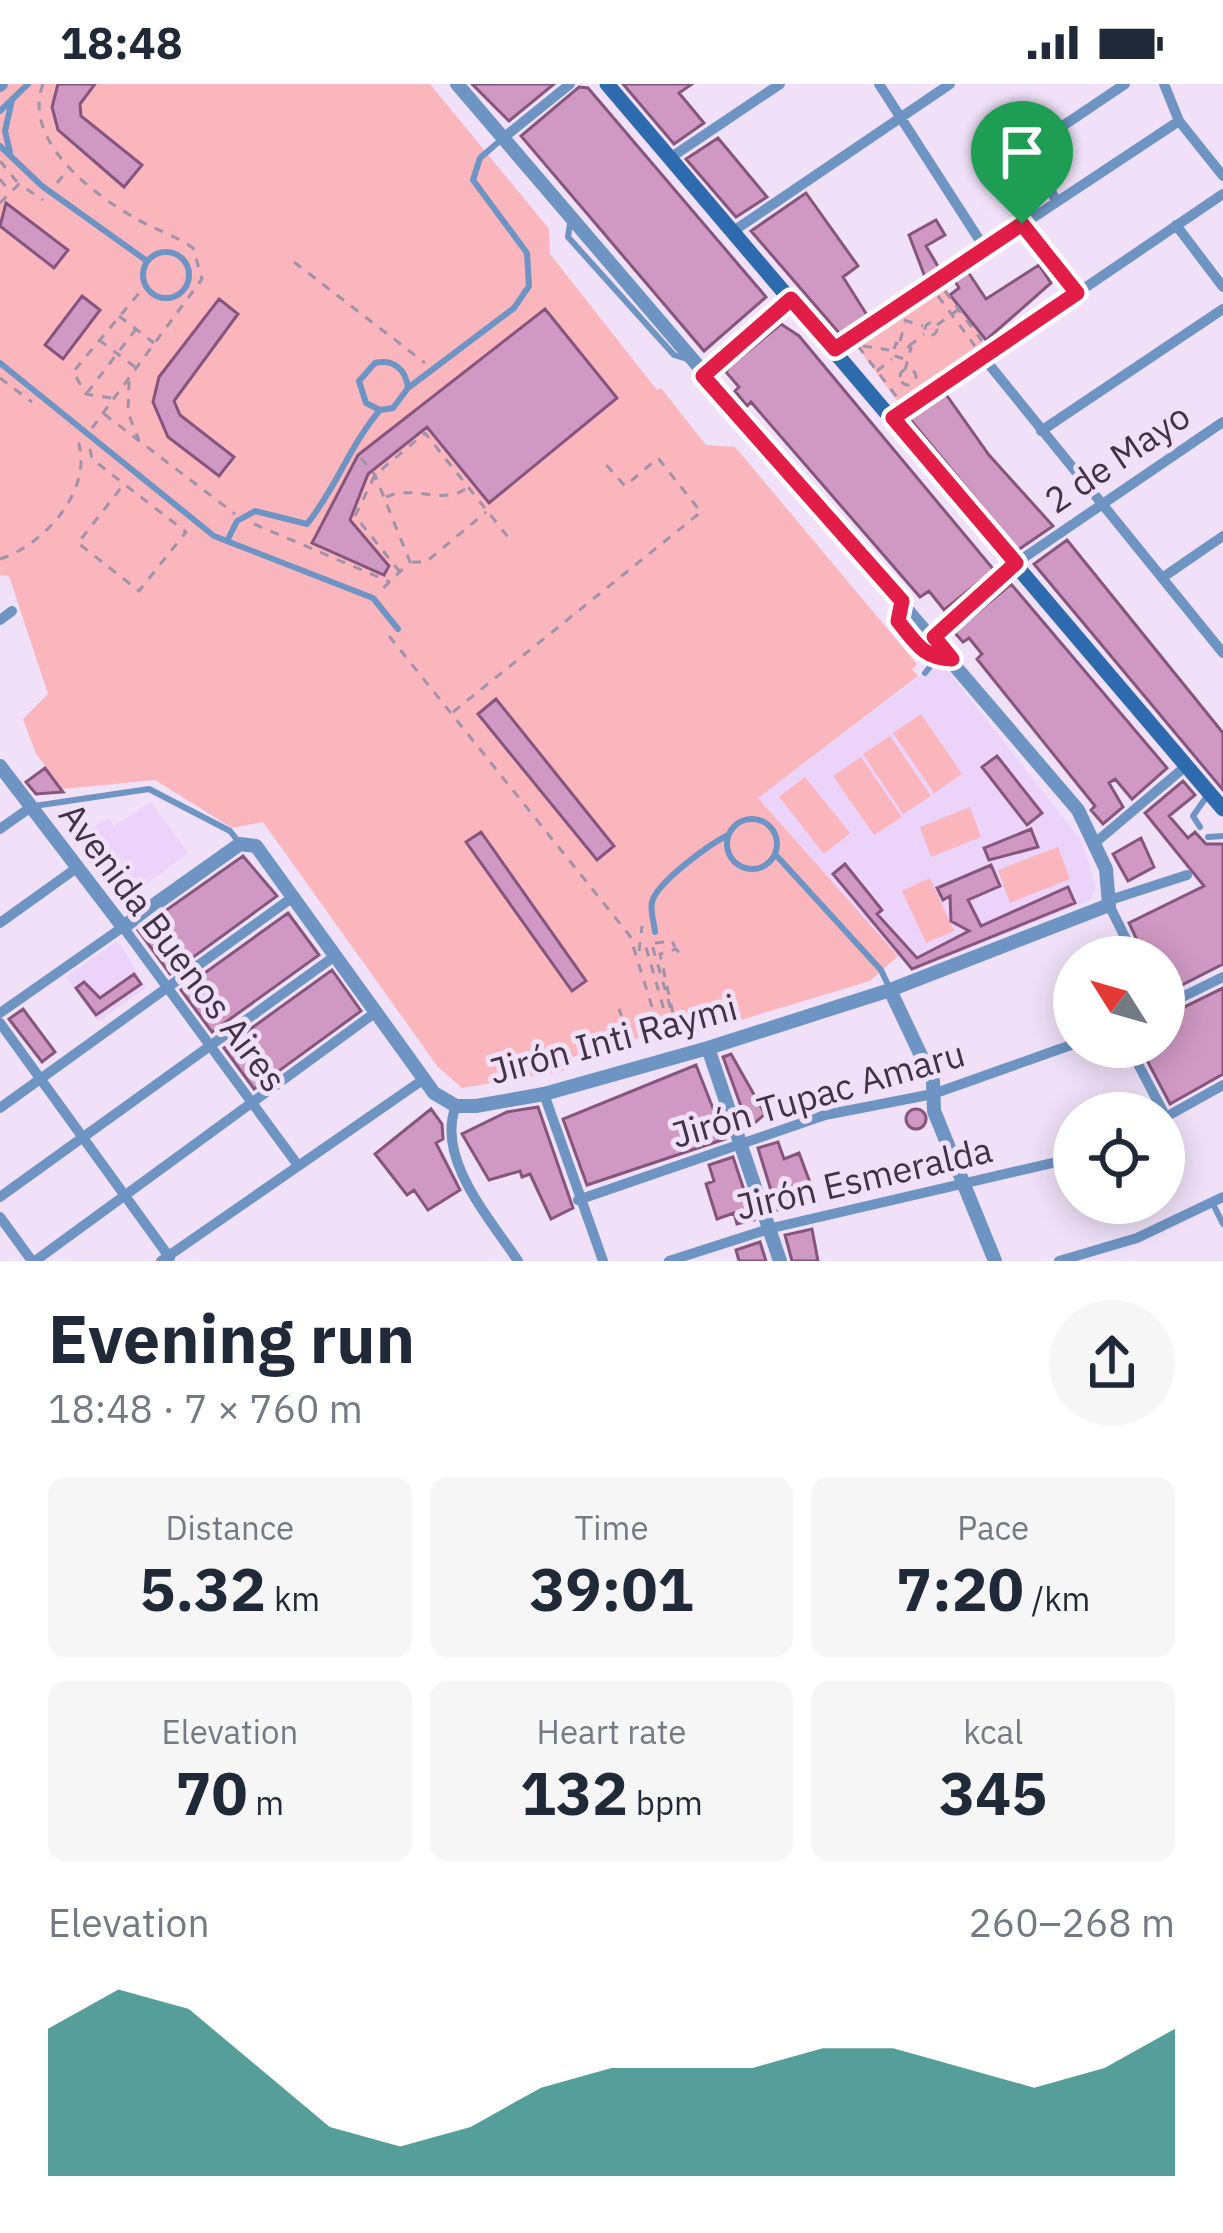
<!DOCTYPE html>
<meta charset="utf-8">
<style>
:root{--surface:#fff;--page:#f6f6f7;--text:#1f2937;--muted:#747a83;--accent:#0f766e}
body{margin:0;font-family:"IBM Plex Sans",sans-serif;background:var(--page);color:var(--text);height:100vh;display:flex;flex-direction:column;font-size:45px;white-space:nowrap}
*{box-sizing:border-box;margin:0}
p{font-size:39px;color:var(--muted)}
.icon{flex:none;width:66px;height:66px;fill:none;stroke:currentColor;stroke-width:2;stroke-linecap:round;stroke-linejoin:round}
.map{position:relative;height:1177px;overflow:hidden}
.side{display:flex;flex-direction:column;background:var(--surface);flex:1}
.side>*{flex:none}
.needle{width:78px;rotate:307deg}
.controls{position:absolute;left:1053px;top:852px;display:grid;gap:24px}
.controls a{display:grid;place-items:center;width:132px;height:132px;border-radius:50%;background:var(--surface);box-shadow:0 6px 30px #0003;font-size:60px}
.pin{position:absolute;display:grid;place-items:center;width:102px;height:102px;color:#fff;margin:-123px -51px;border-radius:50% 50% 50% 0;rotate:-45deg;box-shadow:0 0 12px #0007}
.pin .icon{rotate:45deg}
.round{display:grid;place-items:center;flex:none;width:126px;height:126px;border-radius:63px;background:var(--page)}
.head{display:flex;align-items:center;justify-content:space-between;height:204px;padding:0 48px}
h1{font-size:66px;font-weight:700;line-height:90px}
.figures{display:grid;grid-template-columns:repeat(3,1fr);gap:18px;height:204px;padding:12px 48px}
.figures div{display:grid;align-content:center;border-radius:18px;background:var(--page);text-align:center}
.figures b{font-size:60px;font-weight:700}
.figures small{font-size:33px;font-weight:400}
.figures p{font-size:33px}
.chart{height:336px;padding:24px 48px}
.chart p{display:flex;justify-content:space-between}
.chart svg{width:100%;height:216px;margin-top:12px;fill:var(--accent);opacity:.7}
.status{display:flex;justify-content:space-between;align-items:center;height:84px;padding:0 60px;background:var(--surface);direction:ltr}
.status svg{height:33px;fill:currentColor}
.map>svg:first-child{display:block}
.built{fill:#ecd3fa}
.green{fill:#fab6bc}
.building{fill:#cf99c4;stroke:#86557d;stroke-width:3}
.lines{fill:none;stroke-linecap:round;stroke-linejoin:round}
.path{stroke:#a192a9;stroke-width:3;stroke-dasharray:9 9;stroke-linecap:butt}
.service{stroke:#6d94c3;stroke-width:6}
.pedestrian{stroke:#6d94c3;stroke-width:8}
.minor{stroke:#6d94c3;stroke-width:10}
.tertiary{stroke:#6d94c3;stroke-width:14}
.secondary{stroke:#2d6aae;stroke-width:15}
.route-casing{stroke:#fff;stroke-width:24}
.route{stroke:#e11d48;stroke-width:15}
.labels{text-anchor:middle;stroke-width:10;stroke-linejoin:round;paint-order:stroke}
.street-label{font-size:36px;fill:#413249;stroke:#f0e1f8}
</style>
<div class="status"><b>18:48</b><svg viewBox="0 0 49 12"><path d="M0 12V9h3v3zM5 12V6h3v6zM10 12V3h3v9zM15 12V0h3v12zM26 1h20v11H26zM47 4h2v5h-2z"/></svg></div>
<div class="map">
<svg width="1223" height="1177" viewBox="0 0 1223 1177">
<rect width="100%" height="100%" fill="#f0e1f8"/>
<path class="built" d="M 935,581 L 943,581 L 1081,756 L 1096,802 L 1091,816 L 912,887 L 758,714 Z
M 151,718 L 188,769 L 129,813 L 80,740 L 88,734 L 94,743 L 108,734 L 114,742 Z
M 114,859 L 121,860 L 146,904 L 98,938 L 66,893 Z"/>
<path class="green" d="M 7,0 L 430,0 L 549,145 L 550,170 L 657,306 L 661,304 L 706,361 L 735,363 L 917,580 L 912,585 L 918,592 L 758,714 L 898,872 L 870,897 L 658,961 L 646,952 L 572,973 L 563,987 L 462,1004 L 438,983 L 263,738 L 232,744 L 155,696 L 63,705 L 36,670 L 23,635 L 48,610 L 9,492 L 0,491 L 0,6 Z
M 942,199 L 987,262 L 901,322 L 855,260 Z
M 921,630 L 962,690 L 934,709 L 893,649 Z
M 890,652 L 931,712 L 903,730 L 863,670 Z
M 861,673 L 902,733 L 874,751 L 833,692 Z
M 805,693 L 850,749 L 824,770 L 779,713 Z
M 970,723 L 981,753 L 931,773 L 920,743 Z
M 1058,763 L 1070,795 L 1010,819 L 998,786 Z
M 930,794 L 954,847 L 926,859 L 902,807 Z"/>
<path class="building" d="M 58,0 L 95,0 L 80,20 L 81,32 L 142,81 L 124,103 L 58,46 L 52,23 Z
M 472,0 L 554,0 L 509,37 Z
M 623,0 L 692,0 L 679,9 L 704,39 L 674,60 Z
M 579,3 L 588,4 L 766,213 L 704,267 L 521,52 Z
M 718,54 L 767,113 L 736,133 L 686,75 Z
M 806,109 L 858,182 L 843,193 L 867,231 L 840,250 L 751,147 Z
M 6,119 L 68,166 L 54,184 L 0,142 Z
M 936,136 L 945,151 L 926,162 L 939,184 L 925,193 L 909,151 Z
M 1039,181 L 1051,199 L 986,256 L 950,211 L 959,204 L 955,197 L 968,188 L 986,215 Z
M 82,212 L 100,226 L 63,275 L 45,261 Z
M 219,215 L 238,230 L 174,317 L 180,331 L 234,373 L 219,392 L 168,353 L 153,318 L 159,293 Z
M 545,225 L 617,314 L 489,419 L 427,343 L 368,390 L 350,436 L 389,482 L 384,491 L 312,459 L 358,371 Z
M 781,240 L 799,252 L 994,486 L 944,526 L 929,507 L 920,513 L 751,318 L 747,322 L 735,307 L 739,303 L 726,288 L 730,282 Z
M 945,309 L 989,371 L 1053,442 L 1018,466 L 909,334 Z
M 1067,456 L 1223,649 L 1223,706 L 1034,480 Z
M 1011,500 L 1167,684 L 1132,715 L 1115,695 L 1109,699 L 1123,723 L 1103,740 L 1091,726 L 1095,722 L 977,575 L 982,570 L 969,554 L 963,558 L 954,548 Z
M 496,615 L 614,762 L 597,776 L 478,630 Z
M 997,672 L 1042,729 L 1027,741 L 982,683 Z
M 45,684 L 63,708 L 36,710 L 26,698 Z
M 1183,697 L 1195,711 L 1169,732 L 1188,754 L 1195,748 L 1206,760 L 1223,760 L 1223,880 L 1164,910 L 1164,873 L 1145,873 L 1129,839 L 1204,802 L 1145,729 Z
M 1031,745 L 1038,763 L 989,776 L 984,764 Z
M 481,748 L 586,897 L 572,907 L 466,758 Z
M 1141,754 L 1154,783 L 1128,797 L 1113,770 Z
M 243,772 L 277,812 L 170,890 L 138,846 Z
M 845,780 L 882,826 L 877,830 L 917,874 L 969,847 L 951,837 L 950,812 L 943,816 L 937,804 L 991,781 L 1000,802 L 968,816 L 981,842 L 1068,803 L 1075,819 L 912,885 L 833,790 Z
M 288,829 L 319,871 L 212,948 L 181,906 Z
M 332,886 L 361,927 L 254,1005 L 224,964 Z
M 134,890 L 141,900 L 96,931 L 76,904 L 84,898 L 100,914 Z
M 1223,904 L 1223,990 L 1170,1020 L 1140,963 L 1164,963 L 1164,933 Z
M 23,925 L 55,968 L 42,978 L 9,935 Z
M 731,970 L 765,1030 L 749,1044 L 723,973 Z
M 696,981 L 725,1055 L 587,1101 L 563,1035 Z
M 538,1023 L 573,1124 L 551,1135 L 530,1090 L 522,1093 L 520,1087 L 489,1096 L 462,1050 L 507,1028 Z
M 431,1025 L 442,1040 L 443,1055 L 436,1059 L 460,1106 L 428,1126 L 414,1106 L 407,1111 L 375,1070 Z
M906 1035a10 10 0 1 1 20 0a10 10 0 1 1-20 0Z
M 778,1058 L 784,1075 L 799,1069 L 818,1120 L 777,1126 L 758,1064 Z
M 733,1073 L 754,1136 L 737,1140 L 734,1129 L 717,1135 L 706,1100 L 714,1097 L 709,1081 Z
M 812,1145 L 818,1177 L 792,1177 L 785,1151 Z
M 760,1158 L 766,1177 L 739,1177 L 736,1166 Z"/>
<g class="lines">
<path class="path" d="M 43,0 C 22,56 91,109 135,134 C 153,145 175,151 193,164 L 202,195 L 92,344
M 0,77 L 18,99
M 0,95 L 6,103 L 0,108
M 57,99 L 70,83
M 0,119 L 19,100 L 43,116
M 294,178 L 425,279
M 945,207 L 982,257
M 938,212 L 975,262
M 119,232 L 154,259
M 904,236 L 923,242
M925 245a6 6 0 1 1 12 0a6 6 0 1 1-12 0Z
M 937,241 L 959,225
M 99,256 L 135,283
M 900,257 L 905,239
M 858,262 L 899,316
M 863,262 L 889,266
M 909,262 L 924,250
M900 293a8 8 0 1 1 16 0a8 8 0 1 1-16 0Z
M 905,286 L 911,264 L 896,259 L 892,271 L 907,276
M 877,287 L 892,275
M 0,294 L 32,318
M 129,297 L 128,329 L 139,356
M 87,309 L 136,245
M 111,314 L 86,310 L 73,288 L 145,202
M 104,330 L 235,430
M 90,365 L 92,375 L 186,448 L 139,507 L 78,459 L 124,400
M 361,374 L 375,391 L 410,478 L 379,508
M 386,413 C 415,400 441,422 467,404
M 254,440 L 390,498
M 0,475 C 45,461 96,403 77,354
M 412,478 L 426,478 L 486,428
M 400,488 L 355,432 L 375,391 L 425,349 L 508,453
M 389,552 L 630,852 L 657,939 L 627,946 L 619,925
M 453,628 L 701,428 L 658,374 L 625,402 L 602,376
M 655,859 L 672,857 L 675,863
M 639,867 L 642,842
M 659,938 L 666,933 L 646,863 L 652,861 L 675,939 L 660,870 L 676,865 L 682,872"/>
<path class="service" d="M 0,27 L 28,0
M 0,62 L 42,102 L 147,177
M 10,68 L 5,47 L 12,16
M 570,140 L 568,153 L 674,271 L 687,275
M143 191a23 23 0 1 1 46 0a23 23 0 1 1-46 0Z
M 0,279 L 214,452 L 373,514 L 398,545
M 408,304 C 406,285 393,275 375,279 L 359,297 L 366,319 L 380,326 L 393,324 L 408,304 L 514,224 L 529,202 L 527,169 L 473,96 L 480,74 L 502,55
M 227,457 L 237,437 L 255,427 L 307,440 C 336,404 350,361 380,326
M 901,520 L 898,537 L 926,572 L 947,575
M 925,589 L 936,575
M 34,722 L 149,705 L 230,747 L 238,757
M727 760a25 25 0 1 1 50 0a25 25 0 1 1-50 0Z
M 1200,743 L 1193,732 L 1207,712
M 1208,753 L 1223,752
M 775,770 L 881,886 L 889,903
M 655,848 C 654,838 650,827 652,818 C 657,798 710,760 728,751
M 1212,1118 L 1223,1140"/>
<path class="pedestrian" d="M 893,334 L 983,273"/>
<path class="minor" d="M 879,0 L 984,163
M 1164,0 L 1179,37 L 1223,92
M 502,55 L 570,0
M 670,74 L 780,0
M 1223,110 L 983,273 L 1223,569
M 1056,117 L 1030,64 L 1125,0
M 1021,139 L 1077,209
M 1176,141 L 1223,203
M 732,148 L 950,0
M 835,265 L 1179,37
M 703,292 L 792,215
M 1041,347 L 1223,225
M 1162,494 L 1223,452
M 0,536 L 12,527
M 934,553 L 1016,479 L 1223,338
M 0,745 L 31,723
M 1096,758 L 1186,682
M 1110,816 L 1187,791
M 1109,821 L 1135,873
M 0,839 L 78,783
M 1164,922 L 1223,893
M 0,929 L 123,843 L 297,1080
M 0,939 L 170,1174
M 1129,963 L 1166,1033
M 544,1010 L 603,1177
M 456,1022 C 435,1074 491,1136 518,1177
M 0,1024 L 293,813
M 1164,1034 L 1223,1001
M 0,1113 L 335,872
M 578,1116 L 825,1031 L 933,1010 L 1074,960
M 0,1133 L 32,1177
M 35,1177 L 376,928
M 161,1177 L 424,995
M 669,1177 L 772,1144 L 1074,1074
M 1059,1177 L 1137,1154 L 1223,1113"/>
<path class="tertiary" d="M 0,1 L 1,0
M 0,682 L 123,843 L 240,760 L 256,762 L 434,1009 L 456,1022 L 476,1022 L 544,1010 L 708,964 L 890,906 L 1109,821 L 1106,785 L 1078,726 L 457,0
M 890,906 L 933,997 L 934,1027 L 995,1177
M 708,964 L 780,1177"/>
<path class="secondary" d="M 607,0 L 1223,725"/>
</g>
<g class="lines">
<g class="route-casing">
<path id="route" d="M 1022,140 L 1077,209 L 893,334 L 1016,479 L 934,553 L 952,575 C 923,574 916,559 898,537 L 902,517 L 703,292 L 791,215 L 835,265 Z"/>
</g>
<use href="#route" class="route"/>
</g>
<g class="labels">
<g class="street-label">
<text transform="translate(1117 374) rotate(-34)" y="13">2 de Mayo</text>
<text transform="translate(173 863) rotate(53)" y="13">Avenida Buenos Aires</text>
<text transform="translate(613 955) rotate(-15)" y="13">Jirón Inti Raymi</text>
<text transform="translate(818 1010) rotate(-16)" y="13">Jirón Tupac Amaru</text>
<text transform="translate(864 1094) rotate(-13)" y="13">Jirón Esmeralda</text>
</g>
</g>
</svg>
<div class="controls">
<a><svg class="needle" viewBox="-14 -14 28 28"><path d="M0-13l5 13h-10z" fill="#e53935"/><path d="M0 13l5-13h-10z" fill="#747a83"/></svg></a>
<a><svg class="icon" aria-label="locate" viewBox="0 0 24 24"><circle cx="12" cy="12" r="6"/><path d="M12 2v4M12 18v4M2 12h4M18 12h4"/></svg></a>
</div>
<div class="pin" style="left:1022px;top:140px;background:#1e9e55"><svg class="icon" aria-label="arrive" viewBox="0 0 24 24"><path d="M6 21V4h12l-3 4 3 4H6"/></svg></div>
</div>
<section class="side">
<div class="head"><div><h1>Evening run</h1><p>18:48 · 7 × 760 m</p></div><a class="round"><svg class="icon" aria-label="share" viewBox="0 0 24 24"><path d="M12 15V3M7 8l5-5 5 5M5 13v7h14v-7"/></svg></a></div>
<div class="figures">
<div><p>Distance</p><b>5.32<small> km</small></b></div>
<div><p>Time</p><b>39:01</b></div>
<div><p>Pace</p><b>7:20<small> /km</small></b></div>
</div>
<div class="figures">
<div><p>Elevation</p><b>70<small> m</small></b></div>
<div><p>Heart rate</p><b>132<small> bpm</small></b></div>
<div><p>kcal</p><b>345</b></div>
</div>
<div class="chart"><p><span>Elevation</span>260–268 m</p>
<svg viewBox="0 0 160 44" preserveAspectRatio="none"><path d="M0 44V14L10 6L20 10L30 22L40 34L50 38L60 34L70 26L80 22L90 22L100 22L110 18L120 18L130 22L140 26L150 22L160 14V44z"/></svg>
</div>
</section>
